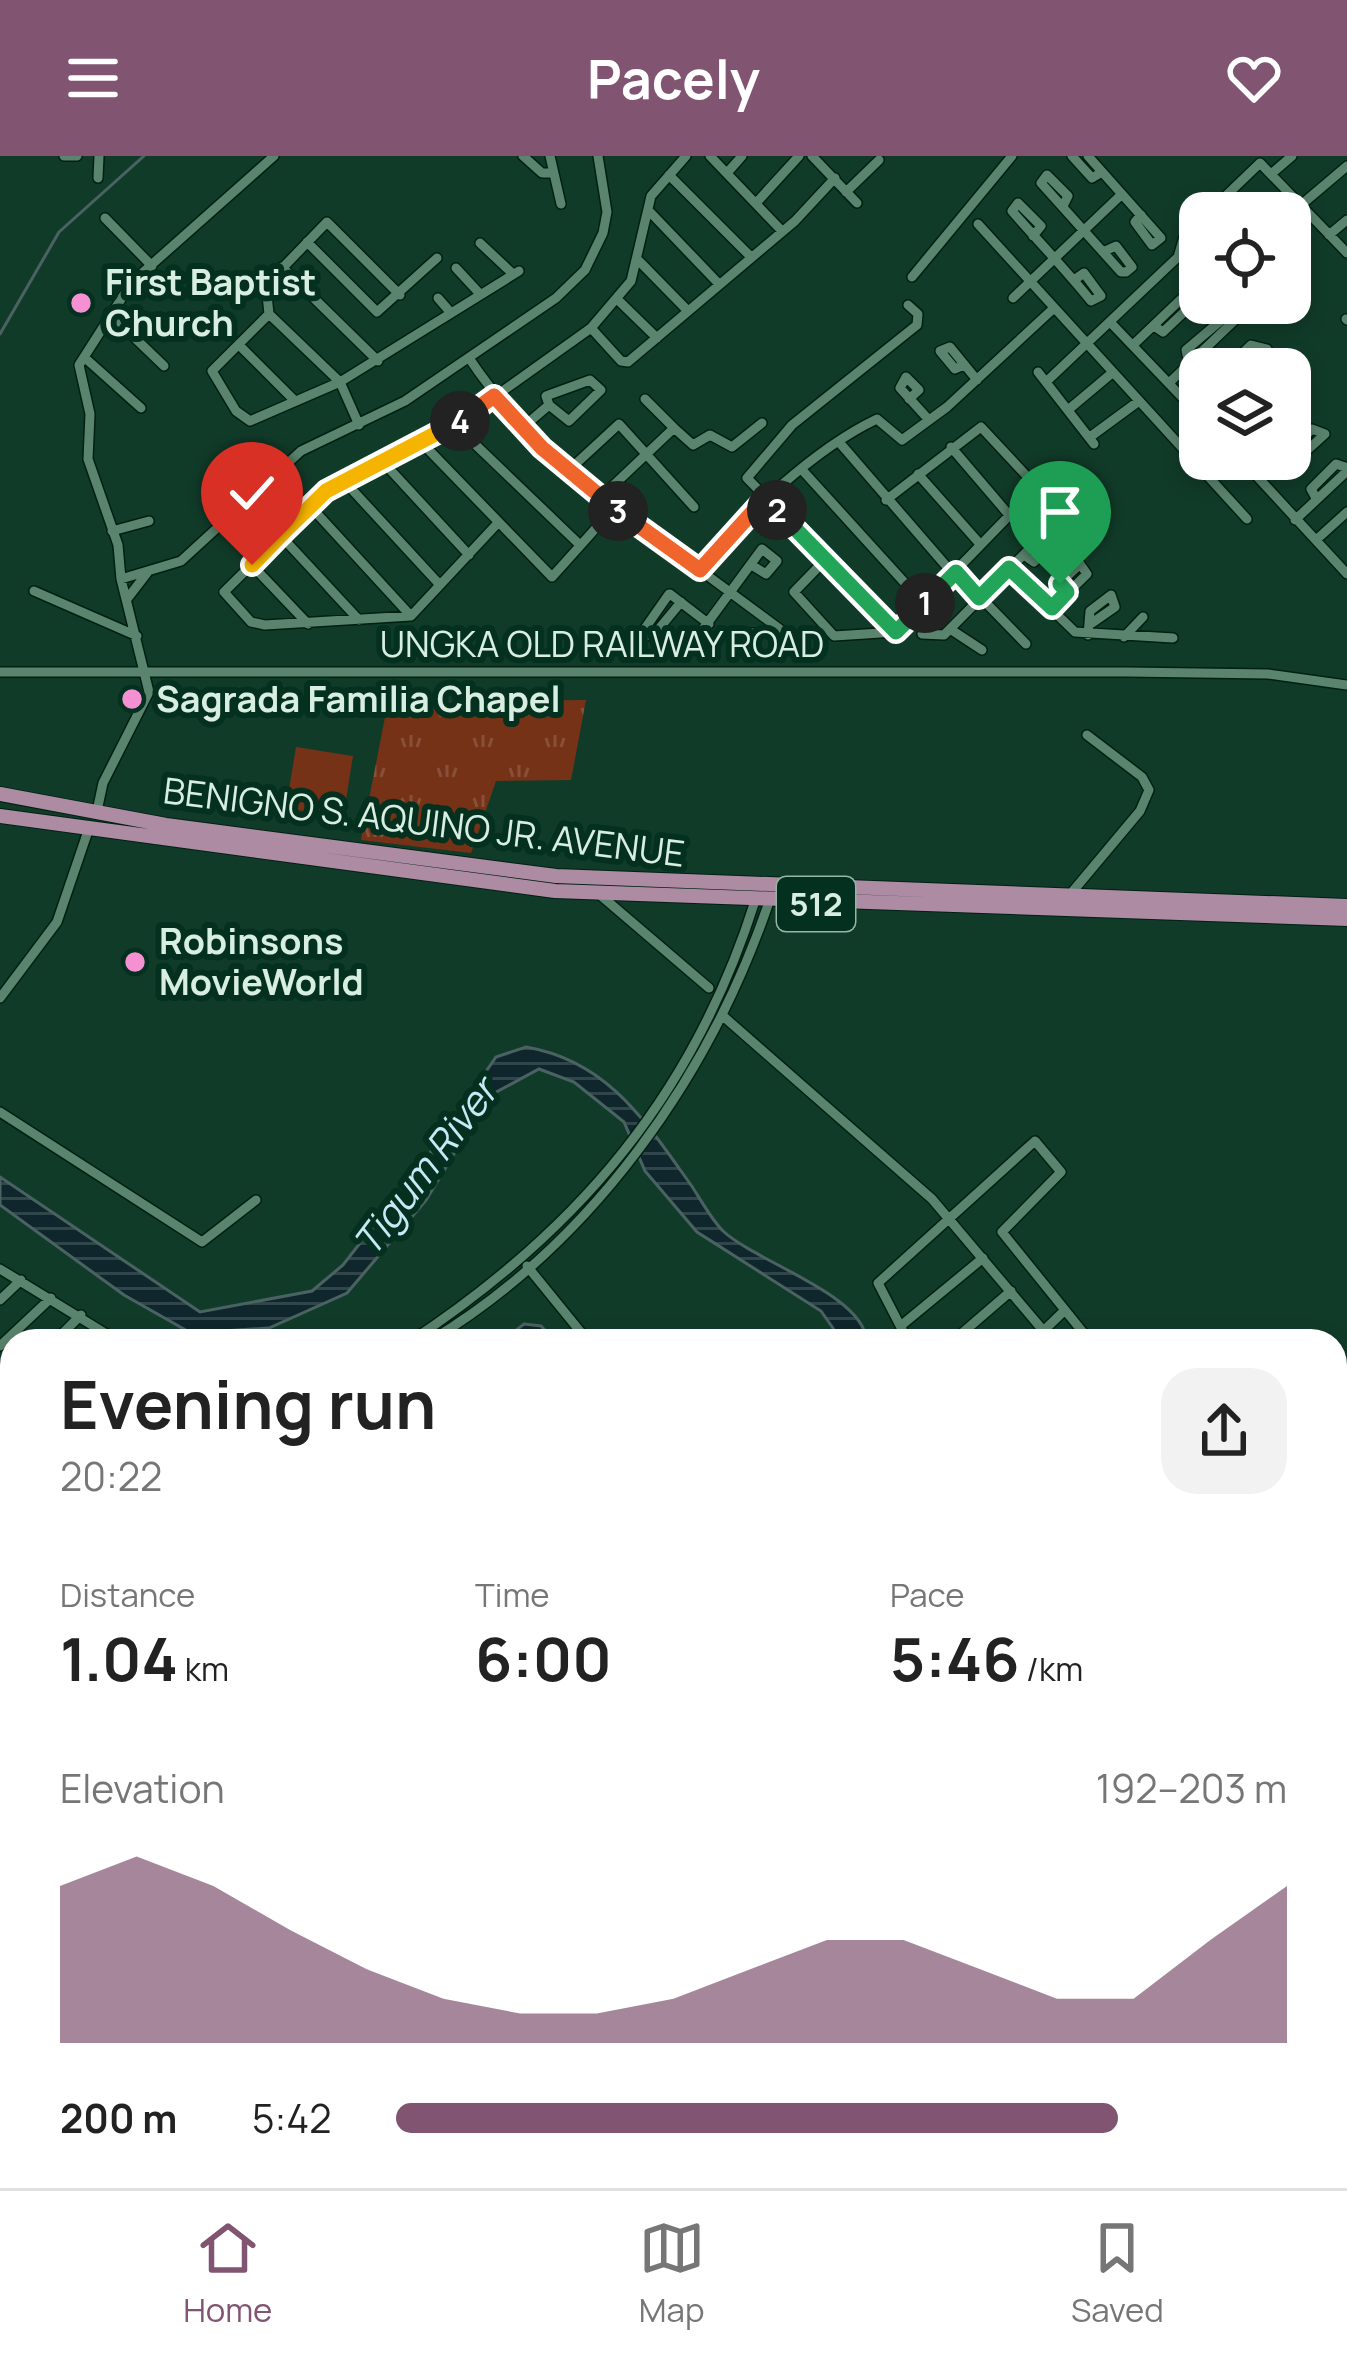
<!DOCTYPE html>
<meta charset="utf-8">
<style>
:root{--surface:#fff;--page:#f2f2f2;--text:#222;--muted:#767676;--line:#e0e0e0;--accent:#815471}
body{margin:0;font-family:Manrope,sans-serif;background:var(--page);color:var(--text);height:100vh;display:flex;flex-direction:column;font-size:45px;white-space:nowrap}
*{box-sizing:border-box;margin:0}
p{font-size:39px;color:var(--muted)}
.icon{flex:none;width:66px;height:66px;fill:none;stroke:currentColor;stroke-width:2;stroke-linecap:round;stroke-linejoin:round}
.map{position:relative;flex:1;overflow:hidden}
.sheet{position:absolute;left:0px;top:1173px;width:1347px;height:861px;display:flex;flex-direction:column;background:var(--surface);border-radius:36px 36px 0 0;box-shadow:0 6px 18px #0003}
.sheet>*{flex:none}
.fabs{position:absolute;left:1179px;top:36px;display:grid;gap:24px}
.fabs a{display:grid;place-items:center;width:132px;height:132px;border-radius:24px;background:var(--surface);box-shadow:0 6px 18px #0003;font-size:60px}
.pin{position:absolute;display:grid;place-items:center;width:102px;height:102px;color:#fff;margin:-123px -51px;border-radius:50% 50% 50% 0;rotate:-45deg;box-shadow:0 0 12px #0007}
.pin .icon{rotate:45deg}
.km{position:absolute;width:60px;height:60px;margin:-30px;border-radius:50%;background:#222;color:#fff;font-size:33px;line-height:60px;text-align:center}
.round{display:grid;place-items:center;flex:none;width:126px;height:126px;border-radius:36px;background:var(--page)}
.head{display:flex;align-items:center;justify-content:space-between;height:204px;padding:0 60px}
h1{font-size:66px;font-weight:700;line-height:90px}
.stats{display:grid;grid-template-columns:repeat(3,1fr);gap:18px;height:204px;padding:12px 60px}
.stats div{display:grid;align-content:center}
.stats b{font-size:60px;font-weight:700}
.stats small{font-size:33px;font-weight:400}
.stats p{font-size:33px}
.chart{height:336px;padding:24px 60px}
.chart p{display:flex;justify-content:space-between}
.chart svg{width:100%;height:216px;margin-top:12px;fill:var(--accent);opacity:.7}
ul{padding:0 60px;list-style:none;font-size:39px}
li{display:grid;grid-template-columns:192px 144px 1fr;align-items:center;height:90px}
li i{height:30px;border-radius:15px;background:var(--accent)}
header{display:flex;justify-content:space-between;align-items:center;height:156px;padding:0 60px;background:var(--accent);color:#fff;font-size:54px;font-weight:700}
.tab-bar{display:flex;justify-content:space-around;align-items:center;height:168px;border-top:3px solid var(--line);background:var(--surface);font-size:33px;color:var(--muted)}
.tab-bar a{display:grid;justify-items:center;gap:6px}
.tab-bar .on{color:var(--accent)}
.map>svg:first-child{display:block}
.grass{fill:url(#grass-tufts)}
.park{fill:#753217}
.water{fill:url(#water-rules);stroke:#4b6263;stroke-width:3}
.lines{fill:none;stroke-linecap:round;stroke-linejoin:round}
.stream{stroke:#4b6263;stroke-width:3}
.street-casing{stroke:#012013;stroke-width:12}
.primary-casing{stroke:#012013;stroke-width:16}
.highway-casing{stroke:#012013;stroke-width:20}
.street{stroke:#5a846e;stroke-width:9}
.primary{stroke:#ac8ba3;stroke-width:14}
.highway{stroke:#e38fc6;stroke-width:16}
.split-1-casing{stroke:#fff;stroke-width:24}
.split-2-casing{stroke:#fff;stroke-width:24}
.split-3-casing{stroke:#fff;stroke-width:24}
.split-4-casing{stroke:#fff;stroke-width:24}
.split-5-casing{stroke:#fff;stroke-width:24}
.split-6-casing{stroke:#fff;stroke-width:24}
.split-1{stroke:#22a559;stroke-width:15}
.split-2{stroke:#22a559;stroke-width:15}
.split-3{stroke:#f0652b;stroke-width:15}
.split-4{stroke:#f0652b;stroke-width:15}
.split-5{stroke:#f5b400;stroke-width:15}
.split-6{stroke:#f5b400;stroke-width:15}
.poi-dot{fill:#f591d2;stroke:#04311f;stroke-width:4.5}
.labels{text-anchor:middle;stroke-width:12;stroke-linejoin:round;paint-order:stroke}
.shield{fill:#04311f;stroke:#98b5a7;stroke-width:3}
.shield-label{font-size:33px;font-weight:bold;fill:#d8eee1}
.poi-label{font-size:36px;font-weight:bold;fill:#d8eee1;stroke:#04311f;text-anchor:start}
.street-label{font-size:36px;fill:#d8eee1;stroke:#04311f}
.water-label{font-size:39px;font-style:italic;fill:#c7e8f4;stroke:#04311f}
</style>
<header><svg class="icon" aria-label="menu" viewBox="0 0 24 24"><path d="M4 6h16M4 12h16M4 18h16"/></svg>Pacely<svg class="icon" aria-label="heart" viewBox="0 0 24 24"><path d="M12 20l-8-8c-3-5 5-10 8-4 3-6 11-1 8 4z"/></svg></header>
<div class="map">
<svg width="1347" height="2032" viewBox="0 0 1347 2032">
<defs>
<pattern id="grass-tufts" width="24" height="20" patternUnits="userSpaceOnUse" patternTransform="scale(3)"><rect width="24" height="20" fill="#753217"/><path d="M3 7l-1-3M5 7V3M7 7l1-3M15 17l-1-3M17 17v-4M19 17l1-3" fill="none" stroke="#885038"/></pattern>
<pattern id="water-rules" width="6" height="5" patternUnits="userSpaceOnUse" patternTransform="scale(3)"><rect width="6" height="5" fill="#0f262d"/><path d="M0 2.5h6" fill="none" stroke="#31464b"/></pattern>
</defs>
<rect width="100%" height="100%" fill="#113b29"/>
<path class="grass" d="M 586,544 L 571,624 L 496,625 L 471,697 L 361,684 L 388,546 Z"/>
<path class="park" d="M 296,591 L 353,600 L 343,662 L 286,652 Z"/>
<path class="water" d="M 526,891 C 608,905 645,965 691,1029 C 701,1044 711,1063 723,1075 C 756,1106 863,1138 867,1185 L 842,1185 L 821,1155 L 697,1076 L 645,1015 L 624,966 L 574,926 L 539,913 L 489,940 L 426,1044 L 347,1137 L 269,1172 L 191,1177 L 124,1139 L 0,1049 L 0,1021 L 200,1156 L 312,1135 L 343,1109 L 425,1004 L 496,901 Z
M 524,1168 L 541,1170 L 555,1185 L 502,1185 Z"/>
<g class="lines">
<path class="stream" d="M 0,178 L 59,76 L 144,0"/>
<g class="street-casing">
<path id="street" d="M 64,0 L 77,0
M 523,0 L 542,17 L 551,17
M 550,0 L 561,48
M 710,0 L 782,75
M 812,0 L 857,47
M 1072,0 L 1092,22 L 1102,16
M 1088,0 L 1161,82
M 727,17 L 742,0
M 1271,18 L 1292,0
M 669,19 L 751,101
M 98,22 L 99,0
M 846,36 L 879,4
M 757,46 L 799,0
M 1301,49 L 1347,10
M 1063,50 L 1068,40 L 1047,19 L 1041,27 L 1121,116 L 1126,116
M 650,56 L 719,128
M 1208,57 L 1260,7 L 1347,97
M 1141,59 L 1135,66 L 1152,89 L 1161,82
M 105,62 L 152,110
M 978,68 L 1247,363
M 1329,79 L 1347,64
M 1033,80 L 1041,70 L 1018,47 L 1012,55 C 1038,85 1066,114 1091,145 L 1101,140 L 1084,117 L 1074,124
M 307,86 L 377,156 L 437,102
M 480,87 L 513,118
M 1105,95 L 1116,90 L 1132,111 L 1126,116
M 639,105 L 688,155
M 282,111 L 378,205
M 456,112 L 480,138
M 912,121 L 1012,0
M 438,142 L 451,157
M 1013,142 L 1122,38
M 618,144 L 657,182
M 109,157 L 164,210
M 269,158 L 212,215 L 236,255 L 250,265 L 340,226 L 519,115
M 1346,163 L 1347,164
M 1110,166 L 1200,260
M 1154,170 L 1163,176 L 1200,141
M 591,172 L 621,205 L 628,206 L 795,65 L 835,22
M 239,189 L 294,244
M 1133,189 L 1200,125
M 84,201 L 141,252
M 469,202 C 529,292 613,352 700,414 C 743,360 814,293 877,263 L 902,284 L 947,251 L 1054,152
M 964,209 L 955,213 L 940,195 L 950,191 L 977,224
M 1226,213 L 1251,189 L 1267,193
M 1038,216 L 1094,288
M 1046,226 L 1178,101 L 1184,81 L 1200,65
M 1169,227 L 1236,163 L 1232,155 L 1186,194 L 1189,208
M 645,243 L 674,272
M 909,243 L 919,234 L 906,221 L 900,232 L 929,264
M 1290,246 L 1290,254
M 1068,254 L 1112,217
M 359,269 L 340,226 L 269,158 L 266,129 L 327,66 L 400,139
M 455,269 L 580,389
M 522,272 L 549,249 L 546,240 L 590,224 L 601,234 L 569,265 L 549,249
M 1090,281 L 1139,245
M 839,286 L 954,419
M 423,288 L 552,421 L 614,352
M 951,291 L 1010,360
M 1241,303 L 1347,418
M 1281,305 L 1291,309 L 1325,278 L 1312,273 L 1290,296
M 384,307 L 469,399
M 568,315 L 619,268 L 694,351
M 804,316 L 924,448
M 918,318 L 980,388
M 345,326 L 440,429
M 600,342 L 674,272 L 693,289 L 710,279 L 732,291 L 762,267
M 310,350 L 411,460
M 1295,364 L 1345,317 L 1345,311 L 1336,308 L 1311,333 L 1316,342
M 496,369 L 411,460 L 265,469 L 251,466 L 224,436 L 326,335 L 455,269 L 591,172 L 631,125 L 651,40 L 686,0
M 112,375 L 149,365
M 281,380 L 359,464
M 1316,384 L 1347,356
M 826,403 L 794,436 L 834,480 L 896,476 L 1037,331 L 981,271 L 886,344
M 252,409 L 308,468
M 1009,412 L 1075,476 L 1173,482
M 700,414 L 796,485
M 956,416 L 1026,488
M 121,423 L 181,405 L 301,295 L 405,245 L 556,142 L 585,114 L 603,77 L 607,56 L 598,0
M 34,435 L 137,480
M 127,443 L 147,417
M 681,446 L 653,480 L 641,478 L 669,438 L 670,438 L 709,468
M 1052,452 L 1087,418 L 1080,408 L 1060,427 L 1067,435
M 950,473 L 982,494
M 896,476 L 747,322 L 792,269 L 917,169 L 918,158 L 908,149
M 922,478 L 944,479 L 1043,379 L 1053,385 L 1034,406 L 1024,399
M 1088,479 L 1090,455 L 1111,439 L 1115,451 L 1092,467
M 1124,481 L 1143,461
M 689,492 L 762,393 L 777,405 L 766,418 L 753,410
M 732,493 L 744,477 L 783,477
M 0,516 L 1127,516 L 1268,518 L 1347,529
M 97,655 L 103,627 L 149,536 L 121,423 L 118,389 L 88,303 L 90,258 L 79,209 L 132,126 L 274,0
M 599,738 L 709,832
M 1068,741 L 1140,655 L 1149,634 L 1142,621 L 1087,579
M 0,842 L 57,766 L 88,675
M 723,860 L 932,1043 L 1052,1185
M 0,956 L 202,1086 L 256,1044
M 527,1110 L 588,1185
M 0,1113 L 118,1185
M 0,1144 L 21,1124
M 903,1168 L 983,1102
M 55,1185 L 81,1159
M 411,1185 C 579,1074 694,938 755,745
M 430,1185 C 591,1088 709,922 769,746
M 908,1185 L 878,1127 L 1035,985 L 1061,1016 L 1002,1076 L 1090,1185
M 953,1185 L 1011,1135
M 1033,1185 L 1065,1154
M 0,1190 L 51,1142
M 0,1228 L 12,1241
M 0,1282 L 12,1272
M 0,1283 L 12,1296
M 1335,1317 L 1347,1308
M 0,1330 L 12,1319
M 0,1379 L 12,1367
M 0,1429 L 12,1418
M 0,1484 L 12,1472
M 0,1498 L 12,1486
M 0,1555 L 12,1544
M 0,1618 L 12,1606
M 0,1673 L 12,1661
M 0,1697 L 12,1717
M 0,1904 L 12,1902
M 0,1913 L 12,1911
M 193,2022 L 197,2032
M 415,2022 L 425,2032
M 658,2022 L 667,2032
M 734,2022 L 742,2032
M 205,2032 L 216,2022
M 268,2032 L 279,2022
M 333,2032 L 343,2022
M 388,2032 L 399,2022"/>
</g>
<g class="primary-casing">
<path id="primary" d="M 0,638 L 166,669 L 556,720 L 1347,750
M 0,660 L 555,735 L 1347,763"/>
</g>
<g class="highway-casing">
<path id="highway" d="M 0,1782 L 12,1800
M 146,2022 L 151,2032"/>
</g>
<use href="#street" class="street"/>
<use href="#primary" class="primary"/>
<use href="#highway" class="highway"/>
</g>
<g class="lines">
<g class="split-1-casing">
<path id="split-1" d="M 925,447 L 956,416 L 979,442 L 1009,412 L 1052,452 L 1067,436 L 1060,428"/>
</g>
<g class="split-2-casing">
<path id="split-2" d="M 777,354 L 896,476 L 925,447"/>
</g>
<g class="split-3-casing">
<path id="split-3" d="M 618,355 L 700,414 L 758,350 L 767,345 L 777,354"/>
</g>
<g class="split-4-casing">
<path id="split-4" d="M 460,265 L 494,240 L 542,292 L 618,355"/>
</g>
<g class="split-5-casing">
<path id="split-5" d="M 283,377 L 326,335 L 460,265"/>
</g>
<g class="split-6-casing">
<path id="split-6" d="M 252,409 L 283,377"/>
</g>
<use href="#split-1" class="split-1"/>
<use href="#split-2" class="split-2"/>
<use href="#split-3" class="split-3"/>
<use href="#split-4" class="split-4"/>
<use href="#split-5" class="split-5"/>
<use href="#split-6" class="split-6"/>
</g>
<g class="poi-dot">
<circle cx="81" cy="147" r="12"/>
<circle cx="132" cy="543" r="12"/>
<circle cx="135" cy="806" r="12"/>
</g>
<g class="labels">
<rect class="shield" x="777" y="721" width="78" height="54" rx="9"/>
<g class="shield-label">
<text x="816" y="760">512</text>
</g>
<g class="poi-label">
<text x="105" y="139">First Baptist<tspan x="105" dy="41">Church</tspan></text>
<text x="156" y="556">Sagrada Familia Chapel</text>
<text x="159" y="798">Robinsons<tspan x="159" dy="41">MovieWorld</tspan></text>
</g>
<g class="street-label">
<text x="602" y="501">UNGKA OLD RAILWAY ROAD</text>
<text transform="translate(424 666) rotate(7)" y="13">BENIGNO S. AQUINO JR. AVENUE</text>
</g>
<g class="water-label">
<text transform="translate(425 1011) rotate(-53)" y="14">Tigum River</text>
</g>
</g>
</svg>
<div class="fabs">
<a><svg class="icon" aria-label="locate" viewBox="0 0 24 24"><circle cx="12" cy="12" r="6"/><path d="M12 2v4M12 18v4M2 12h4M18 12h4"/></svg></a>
<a><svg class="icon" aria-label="layers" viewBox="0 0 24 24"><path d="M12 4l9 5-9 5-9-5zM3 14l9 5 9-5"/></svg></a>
</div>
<div class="pin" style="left:1060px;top:428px;background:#1e9e55"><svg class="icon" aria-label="arrive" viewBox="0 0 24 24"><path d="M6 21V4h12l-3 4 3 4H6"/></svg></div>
<div class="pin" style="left:252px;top:409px;background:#d93025"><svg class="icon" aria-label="check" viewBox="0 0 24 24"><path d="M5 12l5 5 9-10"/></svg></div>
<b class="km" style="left:925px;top:447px">1</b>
<b class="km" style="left:777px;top:354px">2</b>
<b class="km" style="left:618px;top:355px">3</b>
<b class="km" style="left:460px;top:265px">4</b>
<section class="sheet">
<div class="head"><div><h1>Evening run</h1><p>20:22</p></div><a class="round"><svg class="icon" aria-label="share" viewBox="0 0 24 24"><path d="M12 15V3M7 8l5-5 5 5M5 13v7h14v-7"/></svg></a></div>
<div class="stats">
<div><p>Distance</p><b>1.04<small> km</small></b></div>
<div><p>Time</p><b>6:00</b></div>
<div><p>Pace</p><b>5:46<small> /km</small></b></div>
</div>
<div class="chart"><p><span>Elevation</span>192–203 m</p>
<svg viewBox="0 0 160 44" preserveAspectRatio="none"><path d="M0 44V12L10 6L20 12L30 21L40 29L50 35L60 38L70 38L80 35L90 29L100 23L110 23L120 29L130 35L140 35L150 23L160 12V44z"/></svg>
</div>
<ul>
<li><b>200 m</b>5:42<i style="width:81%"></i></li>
</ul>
</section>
</div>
<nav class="tab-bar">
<a class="on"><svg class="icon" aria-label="home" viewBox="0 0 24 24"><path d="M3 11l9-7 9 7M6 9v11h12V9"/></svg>Home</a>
<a><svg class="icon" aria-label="map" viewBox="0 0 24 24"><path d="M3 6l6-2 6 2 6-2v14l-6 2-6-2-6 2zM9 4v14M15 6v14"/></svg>Map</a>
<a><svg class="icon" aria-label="saved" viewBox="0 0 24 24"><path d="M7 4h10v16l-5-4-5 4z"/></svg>Saved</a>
</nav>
